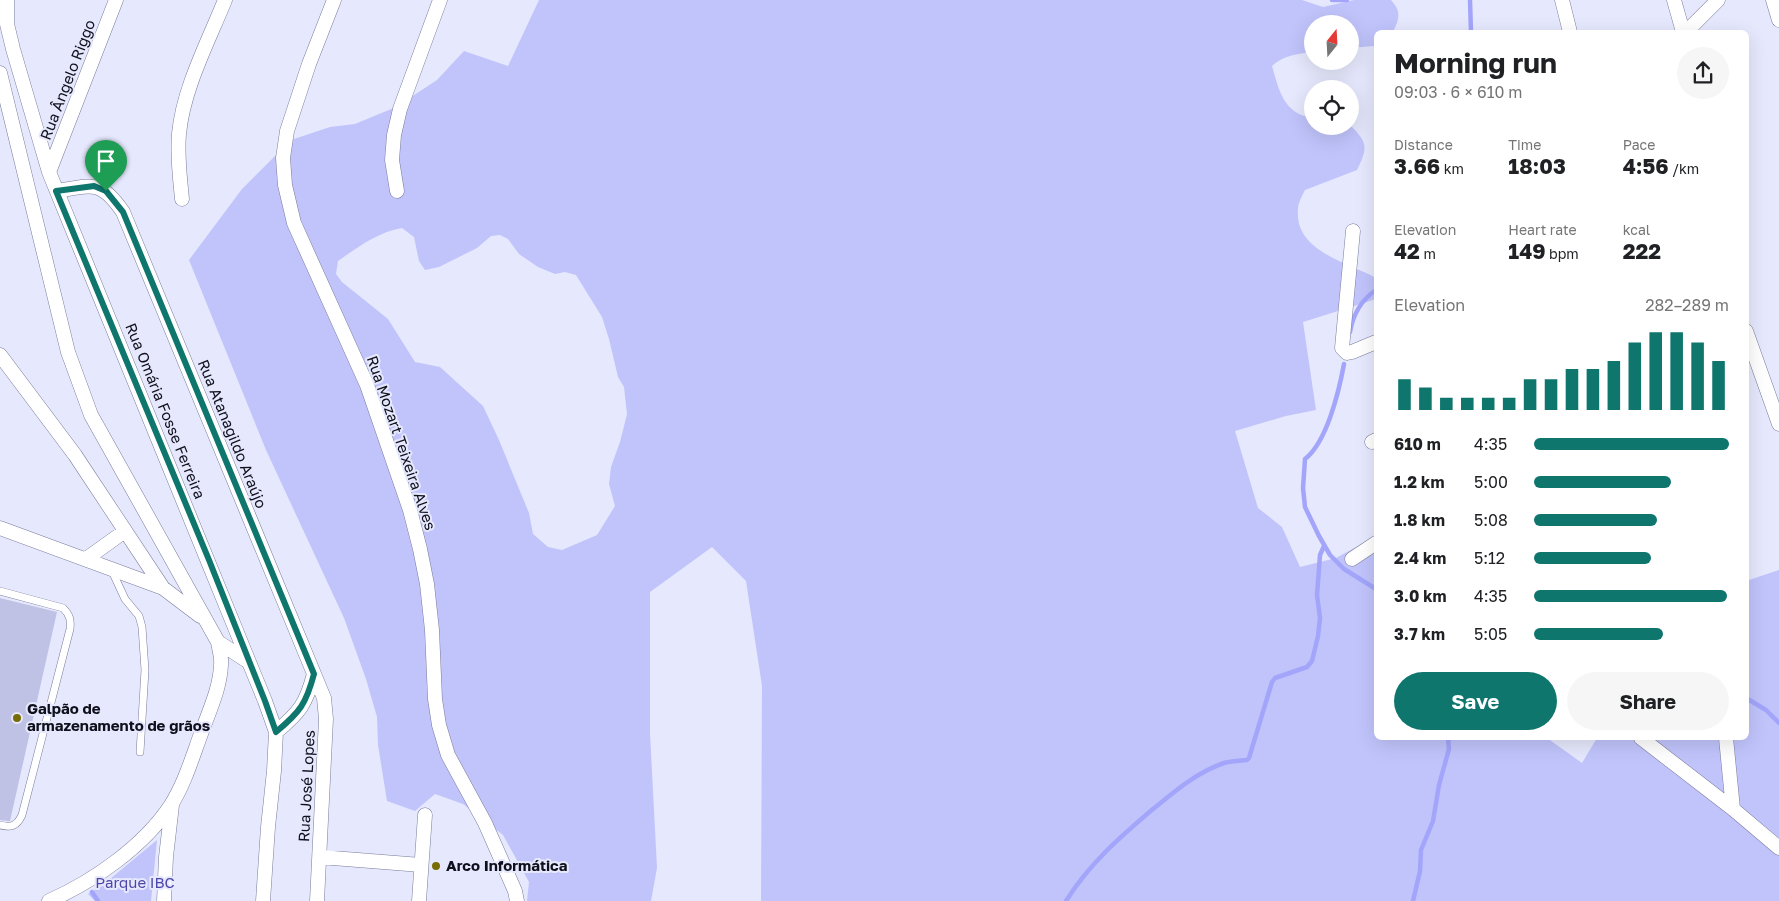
<!DOCTYPE html>
<meta charset="utf-8">
<style>
:root{--surface:#fff;--page:#f6f6f6;--text:#202124;--muted:#757577;--accent:#0f766e}
body{margin:0;font-family:"Golos Text",sans-serif;background:var(--page);color:var(--text);height:100vh;display:flex;flex-direction:column;font-size:19px;white-space:nowrap}
*{box-sizing:border-box;margin:0}
p{font-size:16px;color:var(--muted)}
.icon{flex:none;width:28px;height:28px;fill:none;stroke:currentColor;stroke-width:2;stroke-linecap:round;stroke-linejoin:round}
.map{position:relative;flex:1;overflow:hidden}
.drawer{position:absolute;left:1374px;top:30px;width:375px;height:710px;display:flex;flex-direction:column;background:var(--surface);border-radius:8px;box-shadow:0 5px 20px #0002}
.drawer>*{flex:none}
.needle{width:32px;rotate:18deg}
.controls{position:absolute;left:1304px;top:15px;display:grid;gap:10px}
.controls a{display:grid;place-items:center;width:55px;height:55px;border-radius:50%;background:var(--surface);box-shadow:0 5px 20px #0002;font-size:25px}
.pin{position:absolute;display:grid;place-items:center;width:42px;height:42px;color:#fff;margin:-51px -21px;border-radius:50% 50% 50% 0;rotate:-45deg;box-shadow:0 0 5px #0007}
.pin .icon{rotate:45deg}
.round{display:grid;place-items:center;flex:none;width:52px;height:52px;border-radius:26px;background:var(--page)}
.summary{display:flex;align-items:center;justify-content:space-between;height:85px;padding:0 20px}
h1{font-size:28px;font-weight:700;line-height:38px}
.stats{display:grid;grid-template-columns:repeat(3,1fr);gap:8px;height:85px;padding:5px 20px}
.stats div{display:grid;align-content:center}
.stats b{font-size:21px;font-weight:700}
.stats small{font-size:14px;font-weight:400}
.stats p{font-size:14px}
.chart{height:140px;padding:10px 20px}
.chart p{display:flex;justify-content:space-between}
.chart svg{width:100%;height:90px;margin-top:5px;stroke:var(--accent);stroke-width:6}
.cta{display:flex;gap:10px;margin-top:auto;padding:10px 20px}
.cta a{flex:1;height:58px;border-radius:30px;background:var(--accent);color:#fff;font-size:20px;font-weight:700;line-height:58px;text-align:center}
.cta a+a{background:var(--page);color:var(--text)}
ul{padding:0 20px;list-style:none;font-size:16px}
li{display:grid;grid-template-columns:80px 60px 1fr;align-items:center;height:38px}
li i{height:12px;border-radius:6px;background:var(--accent)}
.map>svg:first-child{display:block}
.green{fill:#c1c4fb;fill-rule:evenodd}
.lines{fill:none;stroke-linecap:round;stroke-linejoin:round}
.stream{stroke:#a3a5fb;stroke-width:4.5}
.building{fill:#c0c2e5}
.lane-casing{stroke:#7a7c9c;stroke-width:8}
.street-casing{stroke:#7a7c9c;stroke-width:15}
.lane{stroke:#fff;stroke-width:7}
.street{stroke:#fff;stroke-width:14}
.route-casing{stroke:#fff;stroke-width:10}
.route{stroke:#0f766e;stroke-width:6}
.poi-dot{fill:#776c06;stroke:#e6e8fd;stroke-width:2}
.labels{text-anchor:middle;stroke-width:4;stroke-linejoin:round;paint-order:stroke}
.street-label{font-size:15px;fill:#0f101b;stroke:#e6e8fd}
.poi-label{font-size:15px;font-weight:bold;fill:#0f101b;stroke:#e6e8fd;text-anchor:start}
.park-label{font-size:15px;fill:#4d45a7;stroke:#e6e8fd}
</style>
<div class="map">
<svg width="1779" height="901" viewBox="0 0 1779 901">
<rect width="100%" height="100%" fill="#e6e8fd"/>
<path class="green" d="M 539,0 L 1302,0 L 1323,7 L 1354,0 L 1391,0 C 1402,12 1399,19 1393,32 L 1376,32 L 1376,45 L 1374,46 L 1350,48 L 1350,24 L 1312,24 L 1312,52 C 1297,54 1284,55 1272,66 C 1279,90 1283,113 1312,118 L 1312,126 L 1350,126 L 1350,125 C 1368,143 1368,147 1357,170 L 1305,190 C 1302,196 1298,203 1298,209 C 1294,251 1347,262 1376,278 L 1376,299 L 1303,322 L 1316,410 L 1286,416 L 1235,431 L 1258,508 L 1282,527 L 1300,567 L 1336,558 L 1376,536 L 1376,738 L 1547,738 L 1582,763 L 1597,738 L 1746,738 L 1746,581 L 1779,570 L 1779,901 L 761,901 L 762,686 L 746,581 L 712,547 L 650,592 L 650,733 L 657,868 L 651,901 L 527,901 L 529,882 L 503,835 L 463,804 L 435,794 L 415,811 L 387,801 L 378,745 L 377,717 L 366,679 L 344,618 L 266,450 L 189,260 L 242,189 L 291,140 L 330,127 L 355,124 L 396,107 L 437,80 L 464,51 L 508,66 ZM 402,228 L 414,237 L 419,261 L 425,270 L 439,267 L 477,248 L 491,236 L 500,235 L 508,239 L 519,254 L 538,267 L 555,274 L 565,272 L 576,275 L 602,317 L 609,339 L 618,377 L 624,387 L 627,414 L 620,442 L 611,467 L 609,484 L 615,506 L 597,535 L 562,550 L 548,547 L 533,534 L 529,513 L 499,440 L 483,406 L 440,367 L 415,362 L 388,319 L 342,282 L 336,274 L 338,261 C 358,247 378,232 402,228 Z
M 157,840 L 151,901 L 95,901 L 88,894 L 104,884 Z"/>
<g class="lines">
<path class="stream" d="M 1332,0 L 1347,0
M 1470,0 L 1471,32
M 1350,332 C 1353,315 1361,300 1376,290
M 1344,364 C 1339,391 1327,442 1305,459 L 1303,488 L 1305,507 L 1319,536 L 1330,555 L 1344,569 L 1376,589
M 1746,698 L 1766,710 L 1779,723
M 92,892 L 98,901
M 1066,901 C 1089,864 1120,837 1153,809 C 1175,791 1197,772 1224,763 C 1231,761 1239,761 1247,760 L 1249,758 L 1272,682 L 1275,678 L 1307,667 L 1312,661 L 1318,636 L 1320,618 L 1317,595 L 1320,555 L 1324,546
M 1413,901 L 1420,871 L 1421,850 L 1433,821 L 1439,785 L 1449,749 L 1448,738"/>
</g>
<path class="building" d="M 0,598 L 57,612 L 10,821 L 7,821 L 0,820 Z"/>
<g class="lines">
<g class="lane-casing">
<path id="lane" d="M 112,571 L 125,599 L 139,616 L 142,627 L 145,670 L 140,752
M 0,591 L 63,608 C 70,615 71,620 70,629 L 22,815 C 17,826 11,828 0,825"/>
</g>
<g class="street-casing">
<path id="street" d="M 7,0 L 7,24 L 13,49 L 49,172 L 249,662
M 334,0 L 309,64 L 287,131 L 283,158 L 285,185 L 294,223 L 367,385 L 410,510 L 420,549 L 427,584 L 432,630 L 435,699 L 439,725 L 448,755 L 485,823 L 515,891 L 517,901
M 1562,0 L 1570,32
M 1674,0 L 1683,32
M 1773,0 L 1779,20
M 1686,32 L 1718,0
M 0,73 L 68,352 L 91,415 L 218,642 C 219,649 222,658 221,665 C 220,688 210,709 202,731 C 193,755 185,783 171,805 C 144,846 94,881 49,901
M 49,172 L 116,0
M 57,191 C 93,185 101,180 123,212 L 324,698 L 326,719 L 317,901
M 397,191 L 392,160 L 394,135 L 400,109 L 440,0
M 182,199 C 180,178 177,156 179,134 C 183,89 208,42 225,0
M 1353,231 L 1342,348 L 1347,353 L 1352,352 L 1376,342
M 1746,331 L 1779,424
M 0,355 L 75,455 L 163,588 L 200,616
M 1372,442 L 1376,440
M 0,528 L 163,588
M 86,559 L 125,531
M 1352,559 L 1376,543
M 218,642 L 249,662 L 265,701 L 276,732 L 274,771 L 268,827 L 263,901
M 276,732 C 300,712 306,704 314,674
M 1641,738 L 1733,809 L 1779,848
M 1726,738 L 1733,809
M 320,857 L 421,865
M 164,901 L 166,857 L 172,805
M 419,901 L 425,815"/>
</g>
<use href="#lane" class="lane"/>
<use href="#street" class="street"/>
</g>
<g class="lines">
<g class="route-casing">
<path id="route" d="M 94,186 L 106,191 L 123,212 L 314,674 C 306,704 300,712 276,732 L 265,701 L 209,560 L 56,191 Z"/>
</g>
<use href="#route" class="route"/>
</g>
<g class="poi-dot">
<circle cx="17" cy="718" r="5"/>
<circle cx="436" cy="866" r="5"/>
</g>
<g class="labels">
<g class="street-label">
<text transform="translate(68 80) rotate(-69)" y="5">Rua Ângelo Riggo</text>
<text transform="translate(165 411) rotate(68)" y="5">Rua Omária Fosse Ferreira</text>
<text transform="translate(232 434) rotate(68)" y="5">Rua Atanagildo Araújo</text>
<text transform="translate(401 443) rotate(71)" y="5">Rua Mozart Teixeira Alves</text>
<text transform="translate(307 786) rotate(-87)" y="5">Rua José Lopes</text>
</g>
<g class="poi-label">
<text x="27" y="714">Galpão de<tspan x="27" dy="17">armazenamento de grãos</tspan></text>
<text x="446" y="871">Arco Informática</text>
</g>
<g class="park-label">
<text x="135" y="888">Parque IBC</text>
</g>
</g>
</svg>
<div class="controls">
<a><svg class="needle" viewBox="-14 -14 28 28"><path d="M0-13l5 13h-10z" fill="#e53935"/><path d="M0 13l5-13h-10z" fill="#757577"/></svg></a>
<a><svg class="icon" aria-label="locate" viewBox="0 0 24 24"><circle cx="12" cy="12" r="6"/><path d="M12 2v4M12 18v4M2 12h4M18 12h4"/></svg></a>
</div>
<div class="pin" style="left:106px;top:191px;background:#1e9e55"><svg class="icon" aria-label="arrive" viewBox="0 0 24 24"><path d="M6 21V4h12l-3 4 3 4H6"/></svg></div>
<section class="drawer">
<div class="summary"><div><h1>Morning run</h1><p>09:03 · 6 × 610 m</p></div><a class="round"><svg class="icon" aria-label="share" viewBox="0 0 24 24"><path d="M12 15V3M7 8l5-5 5 5M5 13v7h14v-7"/></svg></a></div>
<div class="stats">
<div><p>Distance</p><b>3.66<small> km</small></b></div>
<div><p>Time</p><b>18:03</b></div>
<div><p>Pace</p><b>4:56<small> /km</small></b></div>
</div>
<div class="stats">
<div><p>Elevation</p><b>42<small> m</small></b></div>
<div><p>Heart rate</p><b>149<small> bpm</small></b></div>
<div><p>kcal</p><b>222</b></div>
</div>
<div class="chart"><p><span>Elevation</span>282–289 m</p>
<svg viewBox="0 0 160 44" preserveAspectRatio="none"><path d="M5 44V29M15 44V33M25 44V38M35 44V38M45 44V38M55 44V38M65 44V29M75 44V29M85 44V24M95 44V24M105 44V20M115 44V11M125 44V6M135 44V6M145 44V11M155 44V20"/></svg>
</div>
<ul>
<li><b>610 m</b>4:35<i style="width:100%"></i></li>
<li><b>1.2 km</b>5:00<i style="width:70%"></i></li>
<li><b>1.8 km</b>5:08<i style="width:63%"></i></li>
<li><b>2.4 km</b>5:12<i style="width:60%"></i></li>
<li><b>3.0 km</b>4:35<i style="width:99%"></i></li>
<li><b>3.7 km</b>5:05<i style="width:66%"></i></li>
</ul>
<div class="cta"><a>Save</a><a>Share</a></div>
</section>
</div>
